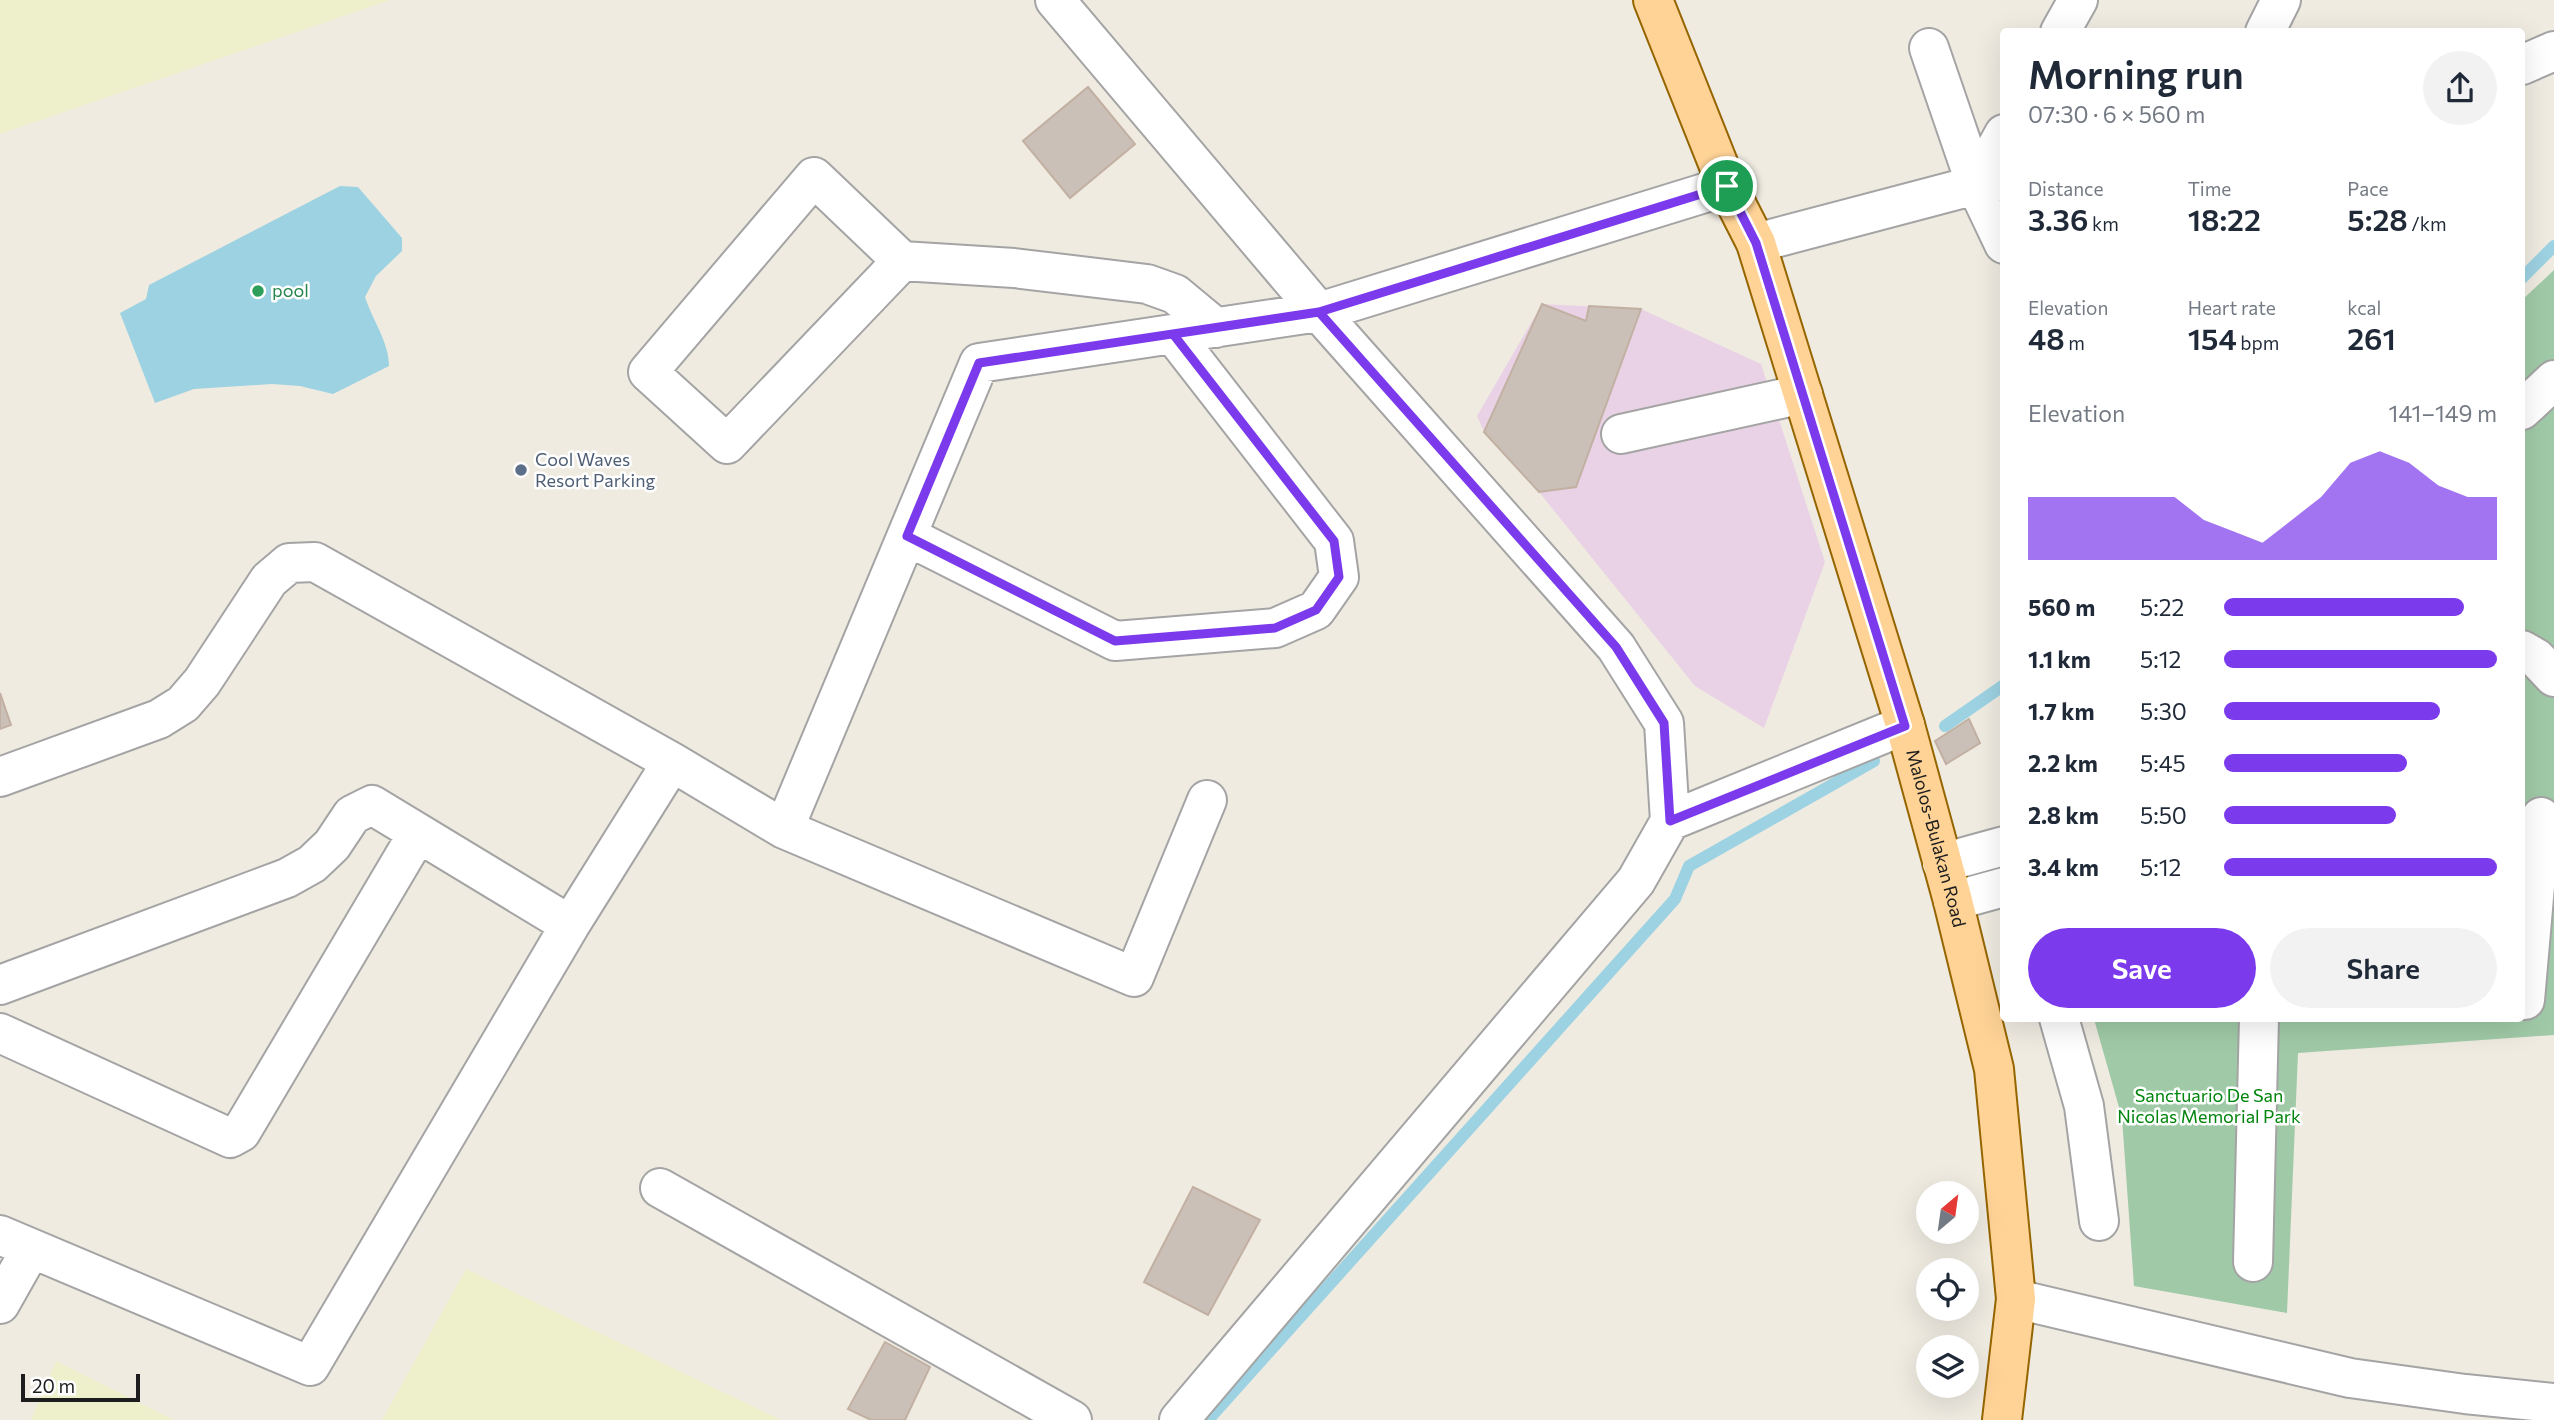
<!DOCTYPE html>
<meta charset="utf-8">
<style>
:root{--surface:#fff;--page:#f2f2f3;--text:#1f2937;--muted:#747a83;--accent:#7c3aed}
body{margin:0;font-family:Commissioner,sans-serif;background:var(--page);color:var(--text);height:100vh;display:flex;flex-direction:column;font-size:26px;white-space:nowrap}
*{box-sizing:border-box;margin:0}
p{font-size:23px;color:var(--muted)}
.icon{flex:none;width:38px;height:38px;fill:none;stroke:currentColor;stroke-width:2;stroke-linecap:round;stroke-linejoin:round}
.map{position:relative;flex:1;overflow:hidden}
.side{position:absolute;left:2000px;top:28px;width:525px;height:994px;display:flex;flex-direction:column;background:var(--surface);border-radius:7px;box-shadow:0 7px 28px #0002}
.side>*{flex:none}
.needle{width:46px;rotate:29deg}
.fabs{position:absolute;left:1916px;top:1181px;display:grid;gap:14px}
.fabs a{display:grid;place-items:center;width:63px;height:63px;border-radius:50%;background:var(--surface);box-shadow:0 7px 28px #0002;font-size:35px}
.scale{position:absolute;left:21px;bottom:18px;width:119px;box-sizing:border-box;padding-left:7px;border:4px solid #1d1d1d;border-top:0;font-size:19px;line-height:24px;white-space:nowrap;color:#1d1d1d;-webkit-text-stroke:5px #fff;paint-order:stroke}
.pin{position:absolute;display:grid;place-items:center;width:60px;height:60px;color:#fff;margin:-30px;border:4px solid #fff;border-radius:50%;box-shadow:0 2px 7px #0007}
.round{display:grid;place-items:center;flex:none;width:74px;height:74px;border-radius:37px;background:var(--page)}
.overview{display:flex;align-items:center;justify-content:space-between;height:119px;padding:0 28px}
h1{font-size:38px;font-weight:600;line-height:52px}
.metrics{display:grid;grid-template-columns:repeat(3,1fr);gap:10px;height:119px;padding:7px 28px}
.metrics div{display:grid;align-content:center}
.metrics b{font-size:30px;font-weight:600}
.metrics small{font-size:19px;font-weight:400}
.metrics p{font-size:19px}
.chart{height:196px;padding:14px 28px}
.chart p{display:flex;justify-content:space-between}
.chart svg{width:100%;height:126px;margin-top:7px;fill:var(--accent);opacity:.7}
.primary-button{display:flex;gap:14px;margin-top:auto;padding:14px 28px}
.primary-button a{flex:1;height:80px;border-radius:42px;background:var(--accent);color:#fff;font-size:28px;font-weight:600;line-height:80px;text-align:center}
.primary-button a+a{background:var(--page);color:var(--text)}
ul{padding:0 28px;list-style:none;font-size:23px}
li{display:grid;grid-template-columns:112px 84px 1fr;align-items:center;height:52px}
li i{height:18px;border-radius:9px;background:var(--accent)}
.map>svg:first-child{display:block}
.industrial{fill:#e9d2e5}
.farmland{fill:#edf0ca}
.cemetery{fill:#a0caa7}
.water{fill:#9dd2e2}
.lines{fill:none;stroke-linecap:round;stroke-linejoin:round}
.stream{stroke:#9dd2e2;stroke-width:12}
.building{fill:#cbc0b7;stroke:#c2b0a2;stroke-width:2}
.minor-casing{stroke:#a4a4a4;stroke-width:42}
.major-casing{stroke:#956500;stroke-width:42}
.minor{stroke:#fff;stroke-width:38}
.major{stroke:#ffd396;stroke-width:38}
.route-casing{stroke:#fff;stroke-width:14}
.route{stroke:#7c3aed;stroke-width:9}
.leisure-dot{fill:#2e9e5b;stroke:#fff;stroke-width:2.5}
.service-dot{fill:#5c6f8a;stroke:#fff;stroke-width:2.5}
.labels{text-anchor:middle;stroke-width:5;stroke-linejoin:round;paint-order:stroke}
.leisure-label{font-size:18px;fill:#27864d;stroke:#fff;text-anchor:start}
.service-label{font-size:18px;fill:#4e5e75;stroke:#fff;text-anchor:start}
.street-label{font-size:18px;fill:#1d1d1d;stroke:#fff}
.park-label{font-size:18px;fill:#00850c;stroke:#fff}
</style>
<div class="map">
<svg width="2554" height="1420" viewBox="0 0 2554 1420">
<rect width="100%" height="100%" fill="#efebe1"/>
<path class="industrial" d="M 1542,304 L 1641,309 L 1761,364 L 1825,562 L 1764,728 L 1695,686 L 1539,492 L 1484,432 L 1477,416 Z"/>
<path class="farmland" d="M 0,0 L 390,0 L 0,134 Z
M 466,1269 L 779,1419 L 778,1420 L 382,1420 Z
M 56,1361 L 174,1420 L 31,1420 Z"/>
<path class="cemetery" d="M 2554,270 L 2554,1035 L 2298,1053 L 2287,1313 L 2134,1286 L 2122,1118 L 2094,1019 L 2522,1018 L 2522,300 Z"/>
<path class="water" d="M 340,186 L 358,187 L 402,238 L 402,251 L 376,276 L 365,297 C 372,319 389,342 389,366 L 333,394 L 300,386 L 272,384 L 194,389 L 155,403 L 120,313 L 146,299 L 149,285 Z"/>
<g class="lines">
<path class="stream" d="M 2522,278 L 2554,246
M 1945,726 L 2004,685
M 1208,1420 L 1675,899 L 1689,866 L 1874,761"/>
</g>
<path class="building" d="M 1088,87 L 1135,144 L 1070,198 L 1023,141 Z
M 1542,304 L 1586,321 L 1589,306 L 1641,309 L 1576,487 L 1539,492 L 1484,432 Z
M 0,693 L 11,725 L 0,729 Z
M 1969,719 L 1980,743 L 1946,764 L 1935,741 Z
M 1193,1187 L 1260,1220 L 1208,1315 L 1144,1282 Z
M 885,1342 L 930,1367 L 905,1420 L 871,1420 L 848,1409 Z"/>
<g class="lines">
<g class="minor-casing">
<path id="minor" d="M 1055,0 L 1319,312 L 1616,647 L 1664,723 L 1670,821
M 2060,32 L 2078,0
M 2265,32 L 2281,0
M 1929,48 L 1976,185 L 2004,244
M 2522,65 L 2554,51
M 1976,185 L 2004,134
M 1756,243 L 1976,185 L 2004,181
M 902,261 L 814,177 L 648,372 L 727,444 L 902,261 L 1014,268 L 1147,284 L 1175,294 L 1216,328
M 2522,410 L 2554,380
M 1621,434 L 1803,394
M 907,536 L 1115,641 L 1275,628 L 1316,610 L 1339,577 L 1334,541 L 1173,334
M 2522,650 L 2536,658 L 2554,677
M 0,777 L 159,719 L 183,704 L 202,682 L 269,580 L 289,563 L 315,562 L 672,762 L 784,829 L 1134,977 L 1207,800
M 784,829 L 979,363 L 1319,312 L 1727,186
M 1942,863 L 2004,846
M 1953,901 L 2004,887
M 0,985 L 287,878 L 312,864 L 332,845 L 352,815 L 372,805 L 570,925
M 2522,1000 L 2525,1000 L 2541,817
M 2059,1018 L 2084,1106 L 2099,1221
M 0,1033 L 230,1138 L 241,1132 L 418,833
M 660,1188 L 1072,1420
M 0,1235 L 310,1366 L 570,925 L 672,762
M 2253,1262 L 2259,1018
M 2016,1299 L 2350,1378 L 2465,1394 L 2554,1403
M 0,1304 L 31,1249
M 1179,1420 L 1636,881 L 1670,821 L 1905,725"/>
</g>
<g class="major-casing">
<g id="major">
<path id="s1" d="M 1653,0 L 1727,186 L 1756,243 L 1905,725 L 1953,901 L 1994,1069 L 2016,1299 L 2002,1420"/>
</g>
</g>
<use href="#minor" class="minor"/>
<use href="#major" class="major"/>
</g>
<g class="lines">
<g class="route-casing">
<path id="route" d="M 1727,186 L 1319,312 L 979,363 L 907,536 L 1115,641 L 1275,628 L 1316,610 L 1339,577 L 1334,541 L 1173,334 L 1319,312 L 1616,647 L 1664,723 L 1670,821 L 1905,726 L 1756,243 L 1727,186"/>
</g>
<use href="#route" class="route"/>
</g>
<circle class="leisure-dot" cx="258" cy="291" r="7"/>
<circle class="service-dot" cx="521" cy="470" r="7"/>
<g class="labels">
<g class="leisure-label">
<text x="272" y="297">pool</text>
</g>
<g class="service-label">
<text x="535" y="466">Cool Waves<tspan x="535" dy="21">Resort Parking</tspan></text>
</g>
<g class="street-label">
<text dy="6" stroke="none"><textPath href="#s1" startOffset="886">Malolos-Bulakan Road</textPath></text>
</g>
<g class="park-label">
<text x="2209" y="1102">Sanctuario De San<tspan x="2209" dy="21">Nicolas Memorial Park</tspan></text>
</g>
</g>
</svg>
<div class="fabs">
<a><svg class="needle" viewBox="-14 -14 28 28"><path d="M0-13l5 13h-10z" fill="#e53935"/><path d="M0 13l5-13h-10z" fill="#747a83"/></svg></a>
<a><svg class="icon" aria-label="locate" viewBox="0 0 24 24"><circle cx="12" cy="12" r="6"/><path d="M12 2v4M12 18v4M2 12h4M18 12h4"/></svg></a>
<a><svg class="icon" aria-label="layers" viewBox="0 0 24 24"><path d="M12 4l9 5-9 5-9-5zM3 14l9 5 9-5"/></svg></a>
</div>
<div class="scale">20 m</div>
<div class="pin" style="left:1727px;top:186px;background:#1e9e55"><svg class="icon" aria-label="arrive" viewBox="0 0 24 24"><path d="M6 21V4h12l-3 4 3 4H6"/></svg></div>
<section class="side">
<div class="overview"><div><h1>Morning run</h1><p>07:30 · 6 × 560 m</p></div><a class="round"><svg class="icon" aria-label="share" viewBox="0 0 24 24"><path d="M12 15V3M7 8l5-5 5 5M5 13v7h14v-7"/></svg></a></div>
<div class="metrics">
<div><p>Distance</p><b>3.36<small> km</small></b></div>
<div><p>Time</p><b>18:22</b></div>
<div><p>Pace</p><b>5:28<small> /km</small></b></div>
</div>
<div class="metrics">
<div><p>Elevation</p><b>48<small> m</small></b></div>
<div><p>Heart rate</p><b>154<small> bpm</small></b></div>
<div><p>kcal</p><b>261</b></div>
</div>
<div class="chart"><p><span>Elevation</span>141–149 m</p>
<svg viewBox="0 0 160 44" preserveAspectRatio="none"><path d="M0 44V22L10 22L20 22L30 22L40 22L50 22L60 30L70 34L80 38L90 30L100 22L110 10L120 6L130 10L140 18L150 22L160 22V44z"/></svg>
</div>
<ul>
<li><b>560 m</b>5:22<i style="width:88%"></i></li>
<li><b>1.1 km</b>5:12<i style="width:100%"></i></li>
<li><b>1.7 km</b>5:30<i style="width:79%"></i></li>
<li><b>2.2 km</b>5:45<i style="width:67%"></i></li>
<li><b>2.8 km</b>5:50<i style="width:63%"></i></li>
<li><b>3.4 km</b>5:12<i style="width:100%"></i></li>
</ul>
<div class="primary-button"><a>Save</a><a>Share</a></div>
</section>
</div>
